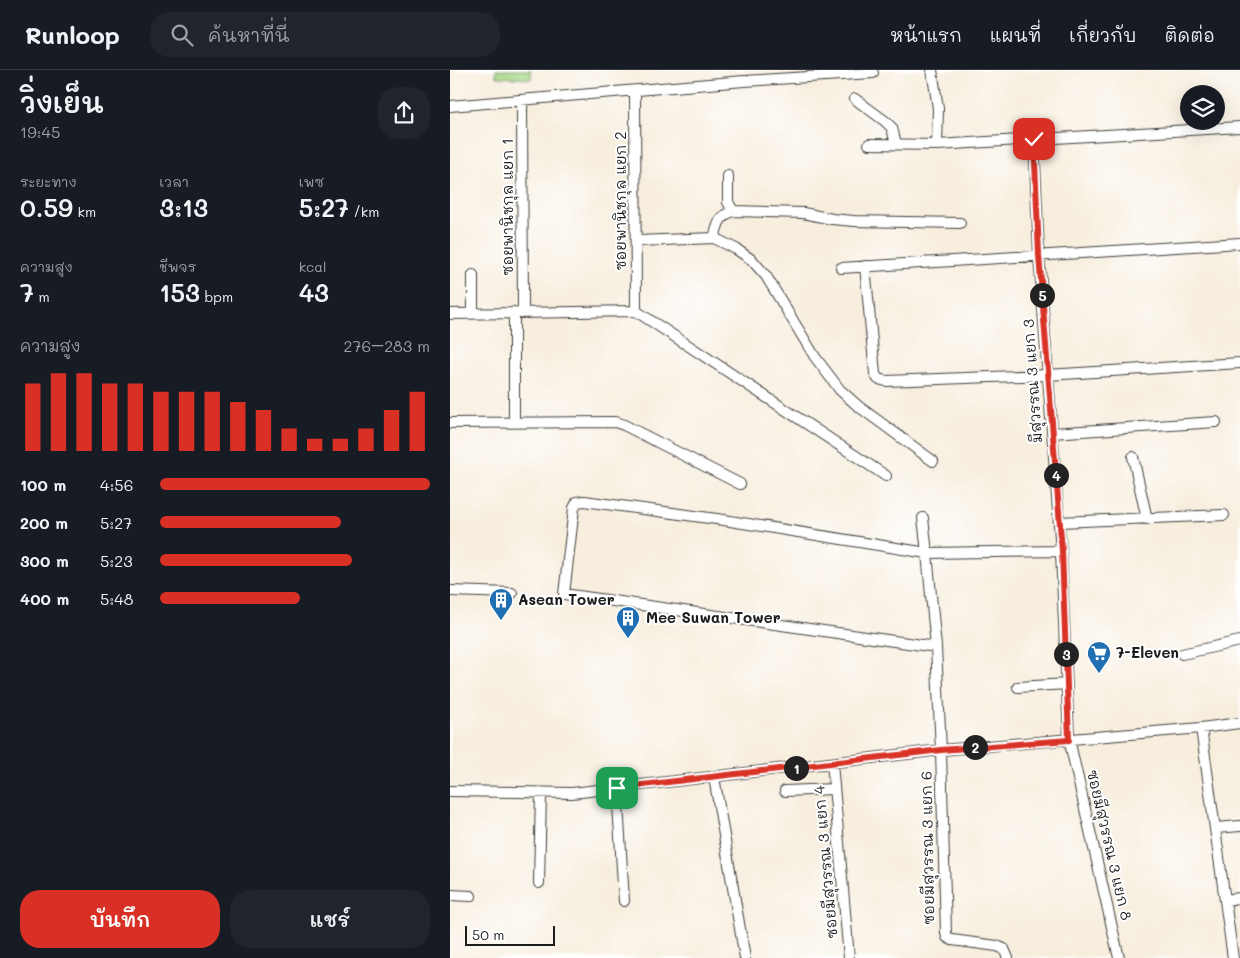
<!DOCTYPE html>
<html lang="th">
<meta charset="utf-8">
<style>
:root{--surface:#171b24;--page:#20242c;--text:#f1f3f6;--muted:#9ea1a6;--line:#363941;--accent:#d93025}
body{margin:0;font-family:Mali,"Playpen Sans Thai",sans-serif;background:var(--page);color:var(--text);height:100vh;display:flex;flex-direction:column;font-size:19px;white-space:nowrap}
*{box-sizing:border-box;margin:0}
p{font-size:16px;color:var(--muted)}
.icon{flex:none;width:28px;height:28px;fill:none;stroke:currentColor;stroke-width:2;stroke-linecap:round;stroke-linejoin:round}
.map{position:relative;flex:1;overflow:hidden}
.panel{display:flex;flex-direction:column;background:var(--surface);width:450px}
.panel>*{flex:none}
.buttons{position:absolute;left:730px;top:15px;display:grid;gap:10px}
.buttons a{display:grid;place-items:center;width:45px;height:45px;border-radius:50%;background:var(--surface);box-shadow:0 5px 20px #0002;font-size:25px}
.scale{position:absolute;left:15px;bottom:12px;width:90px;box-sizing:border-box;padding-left:5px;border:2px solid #1c1c1c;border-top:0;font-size:14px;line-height:18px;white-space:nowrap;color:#1c1c1c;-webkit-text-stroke:4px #fff;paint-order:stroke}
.pin{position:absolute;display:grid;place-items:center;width:42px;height:42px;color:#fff;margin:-21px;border-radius:10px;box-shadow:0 2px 8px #0006}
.km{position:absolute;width:25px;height:25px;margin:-12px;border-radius:50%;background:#222;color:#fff;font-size:14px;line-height:25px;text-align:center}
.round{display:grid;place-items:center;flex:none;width:52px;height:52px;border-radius:20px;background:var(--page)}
.headline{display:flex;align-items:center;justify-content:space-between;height:85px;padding:0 20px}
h1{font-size:28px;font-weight:600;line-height:38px}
.figures{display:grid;grid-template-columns:repeat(3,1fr);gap:8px;height:85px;padding:5px 20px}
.figures div{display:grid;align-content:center}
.figures b{font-size:25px;font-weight:600}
.figures small{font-size:14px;font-weight:400}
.figures p{font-size:14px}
.chart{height:140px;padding:10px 20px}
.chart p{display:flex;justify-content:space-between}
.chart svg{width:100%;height:90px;margin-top:5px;stroke:var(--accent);stroke-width:6}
.primary-button{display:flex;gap:10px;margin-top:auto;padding:10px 20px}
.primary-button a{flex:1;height:58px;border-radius:20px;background:var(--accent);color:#fff;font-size:20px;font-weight:600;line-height:58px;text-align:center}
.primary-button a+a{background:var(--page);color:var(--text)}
ul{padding:0 20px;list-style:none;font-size:16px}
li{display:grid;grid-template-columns:80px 60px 1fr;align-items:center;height:38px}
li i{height:12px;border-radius:6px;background:var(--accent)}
header{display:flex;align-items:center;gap:30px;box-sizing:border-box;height:70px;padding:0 25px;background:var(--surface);border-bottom:1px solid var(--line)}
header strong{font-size:24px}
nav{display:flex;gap:28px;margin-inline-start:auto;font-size:18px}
.search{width:350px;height:45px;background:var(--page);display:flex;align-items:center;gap:12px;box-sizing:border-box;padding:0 18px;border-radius:20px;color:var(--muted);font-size:19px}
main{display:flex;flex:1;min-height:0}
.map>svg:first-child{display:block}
.park{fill:#a6d684;stroke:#617950}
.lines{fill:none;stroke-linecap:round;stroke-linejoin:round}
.street-casing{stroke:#3d3c39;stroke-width:12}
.street{stroke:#fff;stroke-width:10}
.route-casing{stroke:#fff;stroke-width:10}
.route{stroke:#d93025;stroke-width:6}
.labels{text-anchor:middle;stroke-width:4;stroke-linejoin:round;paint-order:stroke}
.street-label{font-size:15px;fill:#1c1c1c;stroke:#fff}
.poi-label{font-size:15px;font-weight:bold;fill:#1c1c1c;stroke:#fff;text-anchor:start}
</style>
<header>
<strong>Runloop</strong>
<div class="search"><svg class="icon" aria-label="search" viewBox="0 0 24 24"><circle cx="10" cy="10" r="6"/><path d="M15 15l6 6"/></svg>ค้นหาที่นี่</div>
<nav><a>หน้าแรก</a><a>แผนที่</a><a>เกี่ยวกับ</a><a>ติดต่อ</a></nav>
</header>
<main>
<section class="panel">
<div class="headline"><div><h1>วิ่งเย็น</h1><p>19:45</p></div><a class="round"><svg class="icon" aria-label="share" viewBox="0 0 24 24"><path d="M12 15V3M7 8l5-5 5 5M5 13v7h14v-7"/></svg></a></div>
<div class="figures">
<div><p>ระยะทาง</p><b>0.59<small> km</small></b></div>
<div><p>เวลา</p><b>3:13</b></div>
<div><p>เพซ</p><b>5:27<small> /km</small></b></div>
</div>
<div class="figures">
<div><p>ความสูง</p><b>7<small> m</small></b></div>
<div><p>ชีพจร</p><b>153<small> bpm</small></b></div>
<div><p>kcal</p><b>43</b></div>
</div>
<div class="chart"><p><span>ความสูง</span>276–283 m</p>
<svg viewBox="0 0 160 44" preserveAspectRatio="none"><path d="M5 44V11M15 44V6M25 44V6M35 44V11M45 44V11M55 44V15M65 44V15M75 44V15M85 44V20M95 44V24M105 44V33M115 44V38M125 44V38M135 44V33M145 44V24M155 44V15"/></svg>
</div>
<ul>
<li><b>100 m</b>4:56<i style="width:100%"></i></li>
<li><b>200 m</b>5:27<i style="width:67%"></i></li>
<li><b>300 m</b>5:23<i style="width:71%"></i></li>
<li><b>400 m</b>5:48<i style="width:52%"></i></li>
</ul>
<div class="primary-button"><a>บันทึก</a><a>แชร์</a></div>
</section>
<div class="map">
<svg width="790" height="888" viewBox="0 0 790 888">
<rect width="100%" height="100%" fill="#fff"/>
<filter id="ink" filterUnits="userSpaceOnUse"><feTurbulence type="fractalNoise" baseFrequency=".02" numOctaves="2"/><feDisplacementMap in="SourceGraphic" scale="10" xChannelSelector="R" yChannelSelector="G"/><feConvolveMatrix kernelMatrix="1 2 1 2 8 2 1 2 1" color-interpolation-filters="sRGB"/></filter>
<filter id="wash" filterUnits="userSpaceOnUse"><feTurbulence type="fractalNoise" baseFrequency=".0096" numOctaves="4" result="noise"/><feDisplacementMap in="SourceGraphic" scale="20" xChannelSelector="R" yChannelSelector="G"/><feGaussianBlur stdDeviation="1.12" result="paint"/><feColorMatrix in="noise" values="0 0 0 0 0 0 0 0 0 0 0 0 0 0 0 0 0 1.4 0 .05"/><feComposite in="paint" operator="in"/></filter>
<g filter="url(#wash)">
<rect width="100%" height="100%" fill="#f7eede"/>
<path class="park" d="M 46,0 L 81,0 L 81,9 L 46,7 Z"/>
</g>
<g filter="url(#ink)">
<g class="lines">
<g class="street-casing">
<path id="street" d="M 482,0 L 488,38 L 487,75
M 185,21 L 186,241
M 405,29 L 435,51 L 442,58 L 446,74
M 72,31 L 73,242
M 0,36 L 294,11 L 423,3
M 584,69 L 589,185 L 611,481 L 619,669 L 669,888
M 419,74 L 487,75 L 790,57
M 278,106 L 278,132 L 283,141
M 264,168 C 268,154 269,146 283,141 L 353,143 L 382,149 L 404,151 L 510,153
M 187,171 L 264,168 L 286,179 L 302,190 L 316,206 L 365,287 L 390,320 L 408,336 L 483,391
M 415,196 L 425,304 L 428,309 L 436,311 L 597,305 L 790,293
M 391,198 L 790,173
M 23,205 L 23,243
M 0,244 L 186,241 L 436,406
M 64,352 L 64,242
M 0,353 L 165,352 L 174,355 L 290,414
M 602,363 L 766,352
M 683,387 L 697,449
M 473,448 L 477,483 L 611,481
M 609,452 L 774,445
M 0,521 L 62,523
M 486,577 L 114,524 L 124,438 L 127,432 L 134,431 L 274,450 L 477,483 L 486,577 L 491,680 L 496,863 L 497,867 L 502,870 L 547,876 L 554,879 L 558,888
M 732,584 L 790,571
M 568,617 L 617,614
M 751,658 L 783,888
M 382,693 L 399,888
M 264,707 L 295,888
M 167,718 L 174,831
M 0,721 L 122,723 L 491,680 L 751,658 L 790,653
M 335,721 L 384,719
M 766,758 L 790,756
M 89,813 L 91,724
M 0,825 L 21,826
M 775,830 L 790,828"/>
</g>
<use href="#street" class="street"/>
</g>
</g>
<g class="lines" filter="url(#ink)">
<g class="route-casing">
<path id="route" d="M 167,718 L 491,680 L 619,670 L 612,481 L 589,185 L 584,69"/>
</g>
<use href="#route" class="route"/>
</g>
<defs>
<g id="building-pin" transform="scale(1.25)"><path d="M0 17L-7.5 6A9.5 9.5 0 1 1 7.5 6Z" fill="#1f6fb2" stroke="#fff"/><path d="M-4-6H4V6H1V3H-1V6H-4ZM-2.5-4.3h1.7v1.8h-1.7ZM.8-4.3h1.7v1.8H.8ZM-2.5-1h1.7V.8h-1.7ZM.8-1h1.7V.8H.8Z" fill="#fff"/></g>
<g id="supermarket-pin" transform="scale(1.25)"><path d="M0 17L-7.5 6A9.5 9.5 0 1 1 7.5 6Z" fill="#1f6fb2" stroke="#fff"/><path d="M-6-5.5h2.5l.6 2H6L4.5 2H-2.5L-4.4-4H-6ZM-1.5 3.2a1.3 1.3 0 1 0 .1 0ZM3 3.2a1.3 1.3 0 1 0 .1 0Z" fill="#fff"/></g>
</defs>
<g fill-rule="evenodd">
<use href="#building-pin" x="51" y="530"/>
<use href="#building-pin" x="178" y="548"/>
<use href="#supermarket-pin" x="649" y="583"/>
</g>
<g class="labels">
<g class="street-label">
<text transform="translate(171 131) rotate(-90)" y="5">ซอยพานิชกุล แยก 2</text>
<text transform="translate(58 137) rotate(-90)" y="5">ซอยพานิชกุล แยก 1</text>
<text transform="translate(583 311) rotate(-94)" y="5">มีสุวรรณ 3 แยก 3</text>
<text transform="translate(659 775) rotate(77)" y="5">ซอยมีสุวรรณ 3 แยก 8</text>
<text transform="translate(478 778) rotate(-91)" y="5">ซอยมีสุวรรณ 3 แยก 6</text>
<text transform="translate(376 792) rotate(-95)" y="5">ซอยมีสุวรรณ 3 แยก 4</text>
</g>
<g class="poi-label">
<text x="68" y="535">Asean Tower</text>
<text x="196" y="553">Mee Suwan Tower</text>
<text x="666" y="588">7-Eleven</text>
</g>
</g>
</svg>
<div class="buttons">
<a><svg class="icon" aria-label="layers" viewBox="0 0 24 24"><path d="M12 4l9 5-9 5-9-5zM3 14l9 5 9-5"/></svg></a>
</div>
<div class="scale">50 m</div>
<div class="pin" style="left:167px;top:718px;background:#1e9e55"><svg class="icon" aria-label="arrive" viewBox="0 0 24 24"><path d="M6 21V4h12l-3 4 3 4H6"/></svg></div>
<div class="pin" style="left:584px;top:69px;background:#d93025"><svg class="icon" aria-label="check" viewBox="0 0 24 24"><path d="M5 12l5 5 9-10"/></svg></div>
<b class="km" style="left:346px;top:698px">1</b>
<b class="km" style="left:525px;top:677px">2</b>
<b class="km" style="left:616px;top:584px">3</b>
<b class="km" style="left:606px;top:405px">4</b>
<b class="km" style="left:592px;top:225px">5</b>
</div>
</main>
